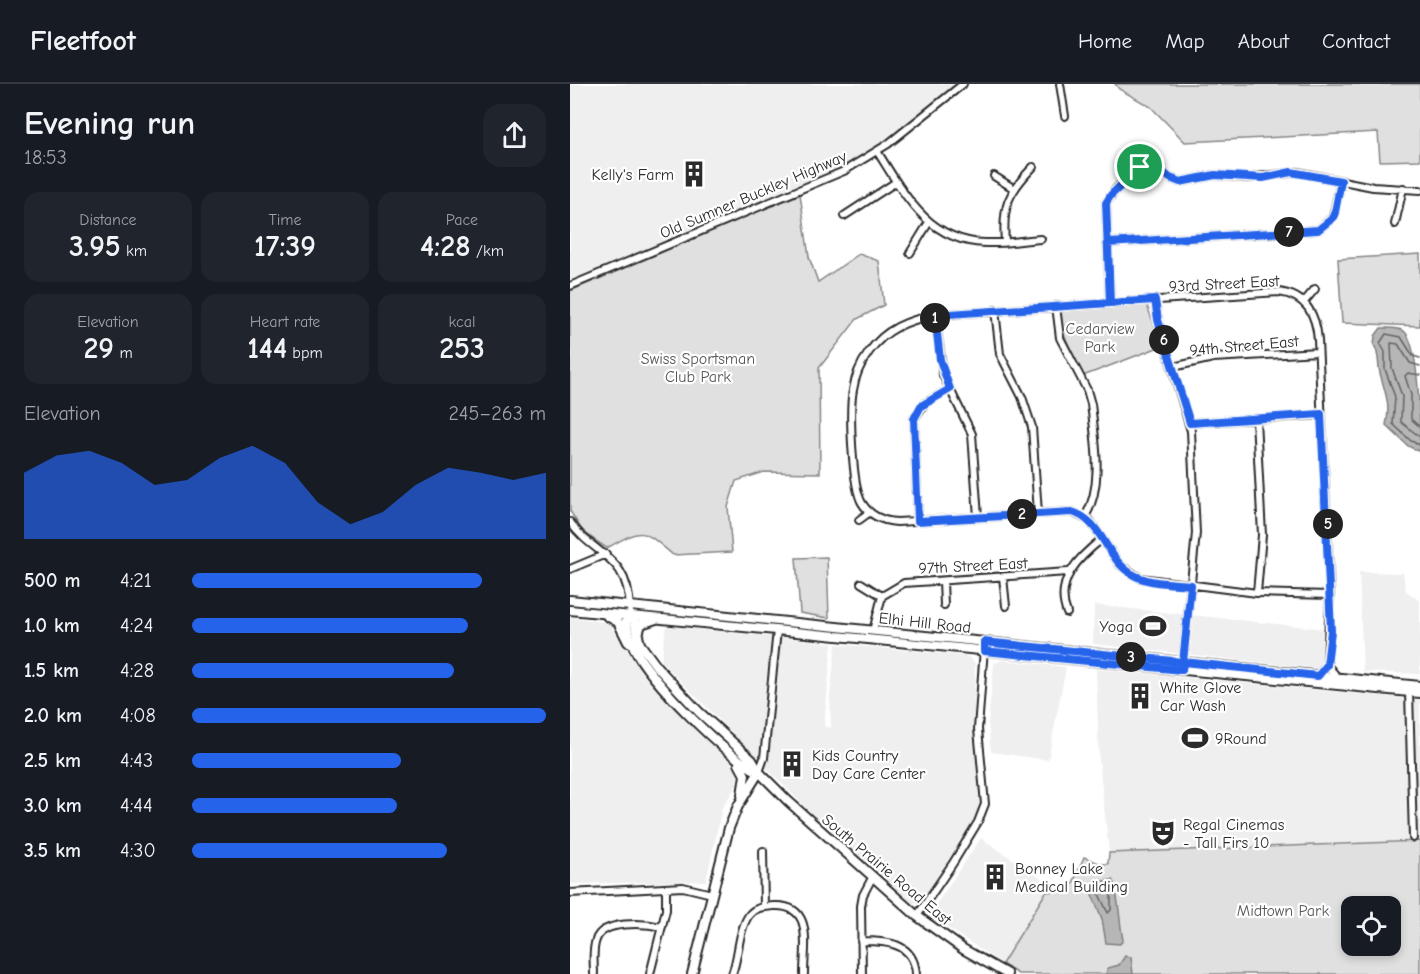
<!DOCTYPE html>
<meta charset="utf-8">
<style>
:root{--surface:#171b24;--page:#20242c;--text:#f1f3f6;--muted:#9ea1a6;--line:#363941;--accent:#2563eb}
body{margin:0;font-family:"Comic Neue",sans-serif;background:var(--page);color:var(--text);height:100vh;display:flex;flex-direction:column;font-size:22px;white-space:nowrap}
*{box-sizing:border-box;margin:0}
p{font-size:20px;color:var(--muted)}
.icon{flex:none;width:33px;height:33px;fill:none;stroke:currentColor;stroke-width:2;stroke-linecap:round;stroke-linejoin:round}
.map{position:relative;flex:1;overflow:hidden}
.side{display:flex;flex-direction:column;background:var(--surface);width:570px}
.side>*{flex:none}
.controls{position:absolute;left:771px;top:812px;display:grid;gap:12px}
.controls a{display:grid;place-items:center;width:60px;height:60px;border-radius:12px;background:var(--surface);box-shadow:0 3px 9px #0003;font-size:30px}
.pin{position:absolute;display:grid;place-items:center;width:51px;height:51px;color:#fff;margin:-26px;border:3px solid #fff;border-radius:50%;box-shadow:0 2px 6px #0007}
.km{position:absolute;width:30px;height:30px;margin:-15px;border-radius:50%;background:#222;color:#fff;font-size:16px;line-height:30px;text-align:center}
.round{display:grid;place-items:center;flex:none;width:63px;height:63px;border-radius:18px;background:var(--page)}
.headline{display:flex;align-items:center;justify-content:space-between;height:102px;padding:0 24px}
h1{font-size:33px;font-weight:700;line-height:45px}
.figures{display:grid;grid-template-columns:repeat(3,1fr);gap:9px;height:102px;padding:6px 24px}
.figures div{display:grid;align-content:center;border-radius:15px;background:var(--page);text-align:center}
.figures b{font-size:30px;font-weight:700}
.figures small{font-size:16px;font-weight:400}
.figures p{font-size:16px}
.chart{height:168px;padding:12px 24px}
.chart p{display:flex;justify-content:space-between}
.chart svg{width:100%;height:108px;margin-top:6px;fill:var(--accent);opacity:.7}
ul{padding:0 24px;list-style:none;font-size:20px}
li{display:grid;grid-template-columns:96px 72px 1fr;align-items:center;height:45px}
li i{height:15px;border-radius:8px;background:var(--accent)}
header{display:flex;align-items:center;gap:36px;box-sizing:border-box;height:84px;padding:0 30px;background:var(--surface);border-bottom:2px solid var(--line)}
header strong{font-size:28px}
nav{display:flex;gap:33px;margin-inline-start:auto;font-size:21px}
main{display:flex;flex:1;min-height:0}
.map>svg:first-child{display:block}
.built{fill:#efefef}
.green{fill:#e0e0e0;stroke:#868686;stroke-width:1.5;fill-rule:evenodd}
.water{fill:#b6b6b6;stroke:#7e7e7e;stroke-width:1.5}
.lines{fill:none;stroke-linecap:round;stroke-linejoin:round}
.shore{stroke:#636363;stroke-width:1.5}
.minor-casing{stroke:#2b2b2b;stroke-width:10}
.major-casing{stroke:#2b2b2b;stroke-width:12}
.minor{stroke:#fff;stroke-width:6}
.major{stroke:#fff;stroke-width:8}
.route-casing{stroke:#fff;stroke-width:12}
.route{stroke:#2563eb;stroke-width:8}
.labels{text-anchor:middle;stroke-width:4.5;stroke-linejoin:round;paint-order:stroke}
.poi-label{font-size:16px;fill:#2b2b2b;stroke:#fff;text-anchor:start}
.street-label{font-size:16px;fill:#2b2b2b;stroke:#fff}
.park-label{font-size:16px;fill:#585858;stroke:#fff}
</style>
<header>
<strong>Fleetfoot</strong>
<nav><a>Home</a><a>Map</a><a>About</a><a>Contact</a></nav>
</header>
<main>
<section class="side">
<div class="headline"><div><h1>Evening run</h1><p>18:53</p></div><a class="round"><svg class="icon" aria-label="share" viewBox="0 0 24 24"><path d="M12 15V3M7 8l5-5 5 5M5 13v7h14v-7"/></svg></a></div>
<div class="figures">
<div><p>Distance</p><b>3.95<small> km</small></b></div>
<div><p>Time</p><b>17:39</b></div>
<div><p>Pace</p><b>4:28<small> /km</small></b></div>
</div>
<div class="figures">
<div><p>Elevation</p><b>29<small> m</small></b></div>
<div><p>Heart rate</p><b>144<small> bpm</small></b></div>
<div><p>kcal</p><b>253</b></div>
</div>
<div class="chart"><p><span>Elevation</span>245–263 m</p>
<svg viewBox="0 0 160 44" preserveAspectRatio="none"><path d="M0 44V17L10 10L20 8L30 13L40 22L50 20L60 11L70 6L80 13L90 29L100 38L110 33L120 22L130 15L140 17L150 20L160 17V44z"/></svg>
</div>
<ul>
<li><b>500 m</b>4:21<i style="width:82%"></i></li>
<li><b>1.0 km</b>4:24<i style="width:78%"></i></li>
<li><b>1.5 km</b>4:28<i style="width:74%"></i></li>
<li><b>2.0 km</b>4:08<i style="width:100%"></i></li>
<li><b>2.5 km</b>4:43<i style="width:59%"></i></li>
<li><b>3.0 km</b>4:44<i style="width:58%"></i></li>
<li><b>3.5 km</b>4:30<i style="width:72%"></i></li>
</ul>
</section>
<div class="map">
<svg width="850" height="890" viewBox="0 0 850 890">
<rect width="100%" height="100%" fill="#fff"/>
<filter id="ink" filterUnits="userSpaceOnUse"><feTurbulence type="fractalNoise" baseFrequency=".0167" numOctaves="2"/><feDisplacementMap in="SourceGraphic" scale="12" xChannelSelector="R" yChannelSelector="G"/><feConvolveMatrix kernelMatrix="1 2 1 2 8 2 1 2 1" color-interpolation-filters="sRGB"/></filter>
<g filter="url(#ink)">
<path class="built" d="M 0,0 L 394,0 L 343,42 L 254,96 L 0,202 Z
M 789,488 L 833,489 L 836,507 L 850,517 L 850,590 L 793,588 Z
M 524,521 L 755,545 L 752,580 L 749,585 L 523,560 Z
M 0,533 L 39,539 L 74,592 L 168,685 L 167,700 L 152,724 L 136,797 L 0,800 Z
M 96,542 L 262,559 L 254,642 L 261,644 L 260,613 L 266,560 L 397,572 L 405,579 L 404,652 L 411,719 L 399,746 L 351,818 L 341,819 L 253,741 L 91,577 Z
M 431,576 L 496,583 L 478,676 L 421,668 L 418,639 L 424,580 Z
M 526,585 L 850,616 L 850,757 L 539,769 L 529,676 Z
M 411,754 L 478,799 L 476,808 L 432,880 L 363,834 L 363,825 Z"/>
<path class="green" d="M 545,0 L 850,0 L 850,76 L 810,77 L 808,48 L 615,58 L 581,23 L 549,5 Z
M 230,110 L 239,173 L 248,198 L 289,170 L 309,177 L 314,221 L 287,235 L 249,284 L 250,389 L 194,388 L 166,397 L 158,423 L 162,468 L 103,471 C 71,444 74,443 37,464 L 13,448 L 0,427 L 0,207 Z
M 850,170 L 850,242 L 772,239 L 768,175 Z
M 576,219 L 592,262 L 513,292 L 490,242 L 491,225 Z
M 257,473 L 259,534 L 230,529 L 226,474 Z
M 850,757 L 850,890 L 448,890 L 432,880 L 476,808 L 500,806 L 514,773 L 531,780 L 538,780 L 539,769 ZM 782,822 L 820,822 L 820,861 L 782,861 Z"/>
<path class="water" d="M 811,244 C 819,244 827,243 834,247 C 850,261 850,342 850,368 L 838,362 L 816,341 C 821,320 815,309 810,289 C 807,278 810,271 804,261 L 805,252 Z
M 543,796 C 549,813 549,836 553,856 L 550,860 L 536,859 L 532,835 L 519,803 L 524,798 Z
M 555,872 L 561,873 L 563,890 L 536,890 L 538,884 L 549,881 Z"/>
<g class="lines">
<path class="shore" d="M 850,274 L 843,272 L 831,253 L 816,250 L 810,259 L 815,268 L 815,285 L 825,313 L 823,340 L 841,357 L 850,361
M 850,282 L 840,279 L 828,260 L 821,259 L 822,284 L 832,312 L 831,338 L 850,353
M 850,291 L 838,289 L 835,292 L 841,311 L 841,335 L 850,343
M 538,802 L 541,807 L 541,826 L 538,829 L 527,806 L 529,803 Z"/>
<g class="minor-casing">
<path id="minor" d="M 490,0 L 495,32
M 574,63 L 580,80 L 600,94 L 610,98 L 645,91 L 678,94 L 727,88 L 803,103 L 850,106
M 307,67 C 334,110 358,157 415,159 C 434,160 453,156 471,155
M 424,92 L 443,104
M 274,132 L 326,98
M 825,140 L 833,104
M 435,158 C 432,122 438,109 463,83
M 538,159 L 748,146 L 763,133 L 771,97
M 340,169 L 359,138
M 0,202 L 274,87 L 318,60 L 393,0
M 585,216 L 588,236 L 621,347 L 626,449 L 612,587
M 734,218 L 745,205
M 540,219 L 536,119 L 546,105 L 570,83 L 580,80
M 486,222 L 490,254 L 517,306 L 521,320 C 525,356 534,401 515,433
M 425,226 L 430,270 L 452,313 L 462,343 L 468,429
M 365,231 L 373,291 L 402,350 L 408,433
M 603,283 L 643,274 L 748,268
M 686,335 L 692,451 L 687,509
M 620,339 L 751,331
M 289,436 L 300,428
M 348,437 L 344,335 L 355,319 L 380,305
M 0,438 C 25,474 58,469 60,525
M 0,485 L 36,470
M 433,493 L 436,522
M 373,497 L 374,521
M 291,499 L 312,512
M 497,529 C 484,497 509,473 532,455
M 303,547 L 312,512 L 334,499 L 498,488
M 757,581 L 760,511 L 748,256 C 746,231 737,212 709,208 L 365,231 C 338,236 315,245 299,268 C 291,279 285,292 283,306 C 279,326 282,403 292,419 C 300,432 313,437 327,438 L 502,428 L 520,437 L 550,481 L 570,494 L 687,509 L 760,511
M 748,592 L 757,581 L 768,594
M 839,608 L 843,754
M 189,688 L 194,674 L 207,546
M 193,767 L 194,823
M 0,809 L 113,803 L 142,810
M 347,832 L 383,779 L 408,738 L 415,720 L 408,645 L 414,564
M 291,857 C 316,857 344,858 346,890
M 24,890 C 24,880 22,866 26,856 C 32,836 75,839 92,843
M 80,890 L 96,826 L 96,804
M 162,890 C 169,872 168,847 179,831 C 185,823 194,823 204,822 C 244,820 234,861 234,890
M 292,890 L 291,822 L 293,811 L 302,794"/>
</g>
<g class="major-casing">
<path id="major" d="M 0,516 L 850,602
M 0,526 L 850,609
M 60,530 L 64,536 L 70,560 L 87,583 L 129,628 L 182,676 L 189,688 L 218,717 L 347,832 L 393,865 L 437,890
M 60,530 L 56,537 C 58,546 60,556 64,564 C 80,596 156,673 189,688
M 37,532 L 48,538 L 58,558
M 68,551 L 71,540 L 86,535
M 169,680 L 175,691 L 172,711
M 122,890 L 159,744 L 168,722 L 189,688"/>
</g>
<use href="#minor" class="minor"/>
<use href="#major" class="major"/>
</g>
</g>
<g class="lines" filter="url(#ink)">
<g class="route-casing">
<path id="route" d="M 570,83 L 541,111 L 536,119 L 540,219 L 365,231 L 370,276 L 380,305 L 351,322 L 344,335 L 348,437 L 502,428 C 532,436 536,475 562,490 C 578,500 602,499 621,501 L 613,578 L 414,558 L 414,567 L 612,586 L 613,578 L 748,592 L 757,581 L 761,547 L 751,330 L 620,339 L 588,236 L 585,216 L 540,219 L 538,159 L 748,146 L 764,133 L 771,97 L 721,88 L 693,94 L 645,91 L 610,98 L 600,94 L 584,81 L 570,83"/>
</g>
<use href="#route" class="route"/>
</g>
<defs>
<g id="building-bare" transform="scale(2.07)"><path d="M-4-6H4V6H1V3H-1V6H-4ZM-2.5-4.3h1.7v1.8h-1.7ZM.8-4.3h1.7v1.8H.8ZM-2.5-1h1.7V.8h-1.7ZM.8-1h1.7V.8H.8Z" fill="#2b2b2b" stroke="#fff" stroke-width="2.5" paint-order="stroke"/></g>
<g id="stadium-bare" transform="scale(2.07)"><path d="M0-5a6.5 5 0 1 0 0 10a6.5 5 0 1 0 0-10ZM-3.5-1.8h7v3.6h-7Z" fill="#2b2b2b" stroke="#fff" stroke-width="2.5" paint-order="stroke"/></g>
<g id="theatre-bare" transform="scale(2.07)"><path d="M-5-5.5Q0-4 5-5.5V0Q5 5 0 6Q-5 5-5 0ZM-3.3-2.5H-1v1.5H-3.3ZM1-2.5H3.3v1.5H1ZM-2.8 1Q0 5.5 2.8 1Z" fill="#2b2b2b" stroke="#fff" stroke-width="2.5" paint-order="stroke"/></g>
</defs>
<g fill-rule="evenodd">
<use href="#building-bare" x="124" y="90"/>
<use href="#stadium-bare" x="583" y="542"/>
<use href="#building-bare" x="570" y="612"/>
<use href="#stadium-bare" x="625" y="654"/>
<use href="#building-bare" x="222" y="680"/>
<use href="#theatre-bare" x="593" y="749"/>
<use href="#building-bare" x="425" y="793"/>
</g>
<g class="labels">
<g class="poi-label">
<text x="104" y="96" text-anchor="end">Kelly's Farm</text>
<text x="563" y="548" text-anchor="end">Yoga</text>
<text x="590" y="609">White Glove<tspan x="590" dy="18">Car Wash</tspan></text>
<text x="645" y="660">9Round</text>
<text x="242" y="677">Kids Country<tspan x="242" dy="18">Day Care Center</tspan></text>
<text x="613" y="746">Regal Cinemas<tspan x="613" dy="18">- Tall Firs 10</tspan></text>
<text x="445" y="790">Bonney Lake<tspan x="445" dy="18">Medical Building</tspan></text>
</g>
<g class="street-label">
<text transform="translate(183 110) rotate(-23)" y="6">Old Sumner Buckley Highway</text>
<text transform="translate(654 199) rotate(-3)" y="6">93rd Street East</text>
<text transform="translate(674 261) rotate(-5)" y="6">94th Street East</text>
<text transform="translate(403 481) rotate(-3)" y="6">97th Street East</text>
<text transform="translate(355 538) rotate(6)" y="6">Elhi Hill Road</text>
<text transform="translate(317 785) rotate(40)" y="6">South Prairie Road East</text>
</g>
<g class="park-label">
<text x="530" y="250">Cedarview<tspan x="530" dy="18">Park</tspan></text>
<text x="128" y="280">Swiss Sportsman<tspan x="128" dy="18">Club Park</tspan></text>
<text x="713" y="832">Midtown Park</text>
</g>
</g>
</svg>
<div class="controls">
<a><svg class="icon" aria-label="locate" viewBox="0 0 24 24"><circle cx="12" cy="12" r="6"/><path d="M12 2v4M12 18v4M2 12h4M18 12h4"/></svg></a>
</div>
<div class="pin" style="left:570px;top:83px;background:#1e9e55"><svg class="icon" aria-label="arrive" viewBox="0 0 24 24"><path d="M6 21V4h12l-3 4 3 4H6"/></svg></div>
<b class="km" style="left:365px;top:234px">1</b>
<b class="km" style="left:452px;top:430px">2</b>
<b class="km" style="left:561px;top:573px">3</b>
<b class="km" style="left:758px;top:440px">5</b>
<b class="km" style="left:594px;top:256px">6</b>
<b class="km" style="left:719px;top:148px">7</b>
</div>
</main>
